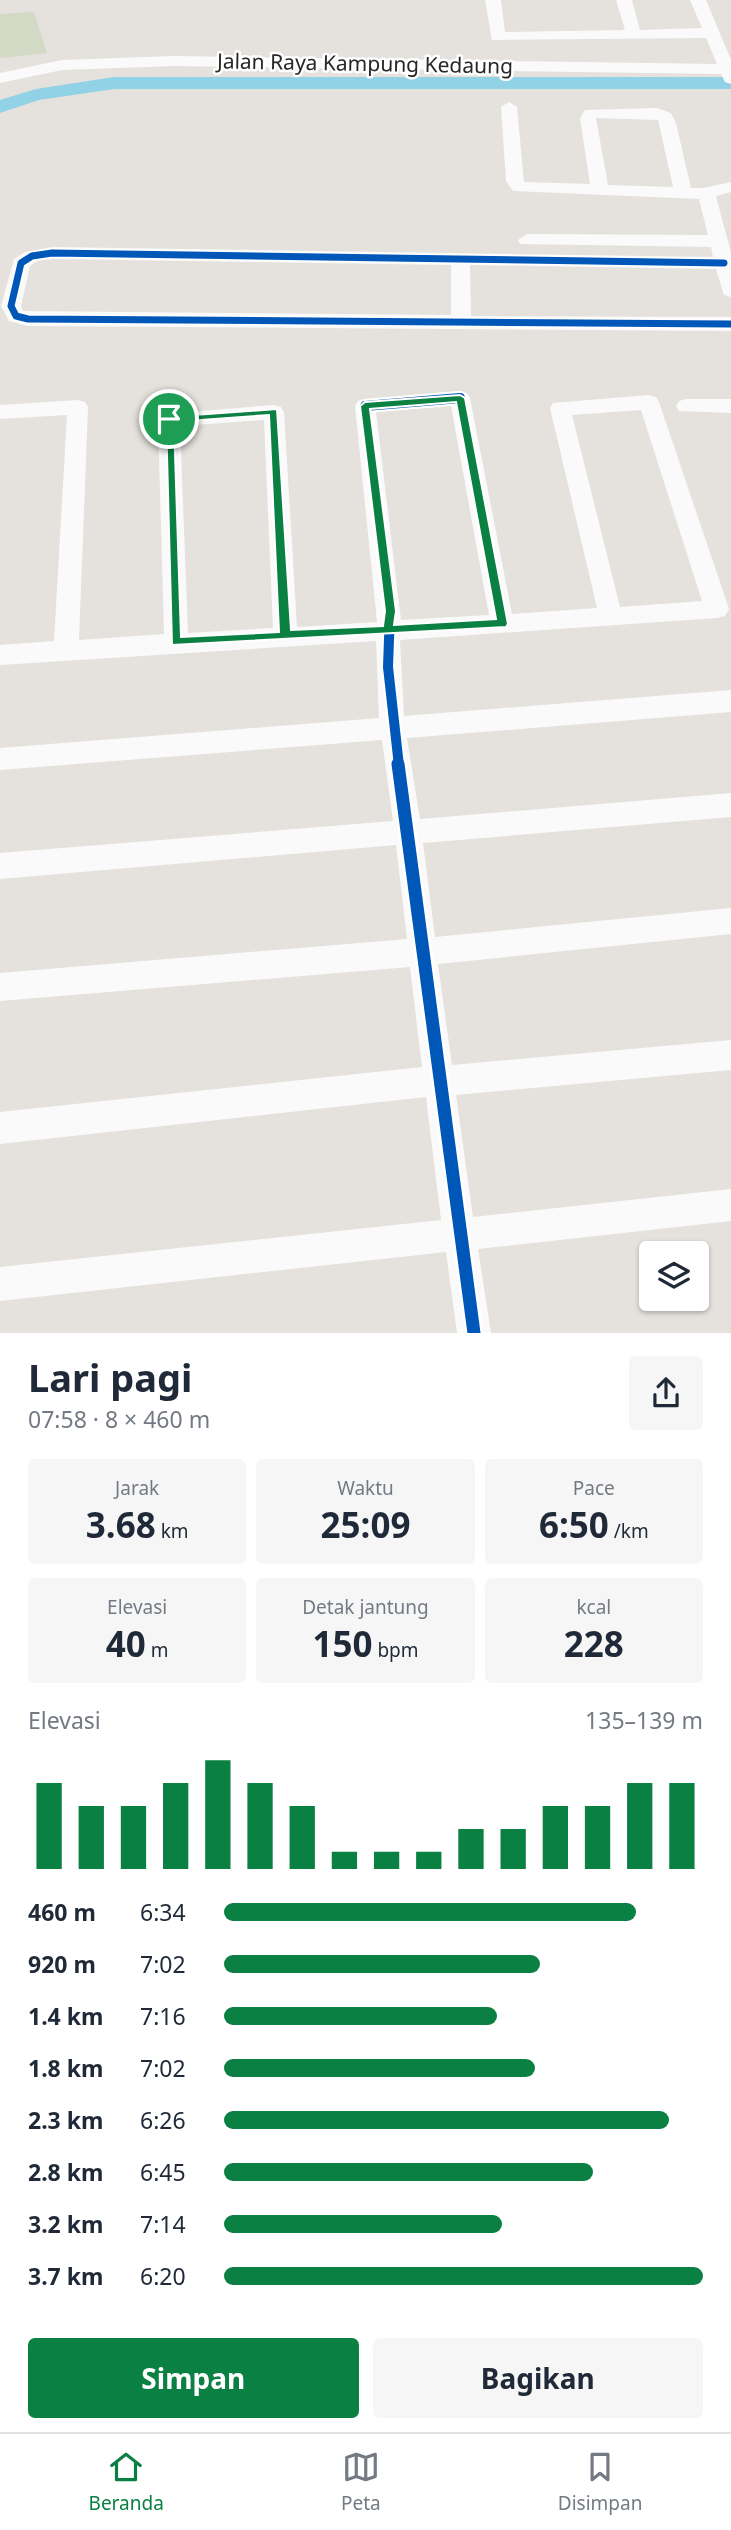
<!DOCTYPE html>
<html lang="id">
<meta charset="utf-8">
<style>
:root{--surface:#fff;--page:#f6f6f7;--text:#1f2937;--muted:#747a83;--line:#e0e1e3;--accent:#0b8043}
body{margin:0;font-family:"Noto Sans",sans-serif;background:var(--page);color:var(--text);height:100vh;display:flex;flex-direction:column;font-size:26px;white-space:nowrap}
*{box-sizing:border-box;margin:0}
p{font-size:23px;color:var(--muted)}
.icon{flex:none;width:38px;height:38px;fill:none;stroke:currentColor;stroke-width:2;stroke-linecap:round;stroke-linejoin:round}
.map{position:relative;height:1333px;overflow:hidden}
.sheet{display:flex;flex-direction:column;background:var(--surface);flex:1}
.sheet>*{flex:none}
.fabs{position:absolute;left:639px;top:1241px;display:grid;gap:14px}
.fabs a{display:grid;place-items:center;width:70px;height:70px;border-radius:7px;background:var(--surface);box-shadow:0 2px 5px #0004;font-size:35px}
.pin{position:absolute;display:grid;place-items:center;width:60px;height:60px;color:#fff;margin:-30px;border:4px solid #fff;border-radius:50%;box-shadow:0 2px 7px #0007}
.round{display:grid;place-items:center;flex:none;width:74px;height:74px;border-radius:7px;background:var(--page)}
.overview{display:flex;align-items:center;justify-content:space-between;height:119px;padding:0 28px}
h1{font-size:38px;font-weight:700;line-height:52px}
.figures{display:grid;grid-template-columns:repeat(3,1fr);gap:10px;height:119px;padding:7px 28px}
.figures div{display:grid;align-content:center;border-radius:7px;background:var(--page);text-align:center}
.figures b{font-size:35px;font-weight:700}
.figures small{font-size:19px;font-weight:400}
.figures p{font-size:19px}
.chart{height:196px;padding:14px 28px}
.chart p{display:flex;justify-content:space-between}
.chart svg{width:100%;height:126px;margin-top:7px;stroke:var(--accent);stroke-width:6}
.primary-button{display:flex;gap:14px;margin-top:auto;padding:14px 28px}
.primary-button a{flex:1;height:80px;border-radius:7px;background:var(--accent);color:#fff;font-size:28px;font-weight:700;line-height:80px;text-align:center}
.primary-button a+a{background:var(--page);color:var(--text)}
ul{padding:0 28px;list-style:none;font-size:23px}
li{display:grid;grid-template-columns:112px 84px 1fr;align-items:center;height:52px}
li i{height:18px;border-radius:9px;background:var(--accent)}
.menu{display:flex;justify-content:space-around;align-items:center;height:98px;border-top:2px solid var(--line);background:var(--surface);font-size:19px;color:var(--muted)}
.menu a{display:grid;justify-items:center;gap:4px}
.menu .on{color:var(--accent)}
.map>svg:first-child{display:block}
.cemetery{fill:#d2d9c4}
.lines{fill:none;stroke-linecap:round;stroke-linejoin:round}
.canal{fill:#91d2e6;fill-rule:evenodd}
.minor{fill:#fbfafa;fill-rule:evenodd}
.cycleway-far2-casing{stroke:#fff;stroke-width:10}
.cycleway-far1-casing{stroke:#fff;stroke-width:14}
.cycleway-casing{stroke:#fff;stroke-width:18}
.cycleway-far2{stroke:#0057b8;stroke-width:7}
.cycleway-far1{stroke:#0057b8;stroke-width:10}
.cycleway{stroke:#0057b8;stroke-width:13}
.route{fill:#0b8043;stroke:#fff;stroke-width:2;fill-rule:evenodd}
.labels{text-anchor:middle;stroke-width:5;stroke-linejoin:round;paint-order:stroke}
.far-street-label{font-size:21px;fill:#272727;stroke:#fff}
</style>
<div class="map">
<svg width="731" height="1333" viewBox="0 0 731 1333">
<rect width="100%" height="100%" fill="#e5e1dc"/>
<path class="cemetery" d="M 34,12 L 47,53 L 0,58 L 0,14 Z"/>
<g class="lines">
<path class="canal" d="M 114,77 L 731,77 L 731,89 L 114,89 L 39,100 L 0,113 L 0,100 L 36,89 Z"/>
<path class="minor" d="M 485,0 L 501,0 L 505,32 L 625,30 L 616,0 L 632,0 L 640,30 L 702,28 L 690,0 L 706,0 L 731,60 L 731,84 L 725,82 L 721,74 L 173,66 L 62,70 L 0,83 L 0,73 L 62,60 L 173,56 L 717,64 L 706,38 L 492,40 Z
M 509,102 L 517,107 L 524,182 L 590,184 L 580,118 L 585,110 L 657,108 L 671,113 L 676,123 L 691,188 L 703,188 L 731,182 L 731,192 L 716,196 L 731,253 L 731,297 L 724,295 L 716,269 L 470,265 L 471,316 L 731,317 L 731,331 L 28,326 L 9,321 L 1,306 L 14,259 L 25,252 L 52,247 L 713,257 L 711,247 L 520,244 L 518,240 L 527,234 L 708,235 L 699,199 L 513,191 L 506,181 L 501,107 ZM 596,118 L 658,120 L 673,187 L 608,185 ZM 52,259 L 451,265 L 451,315 L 23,311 L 21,306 L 30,266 L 37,261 Z
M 460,391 L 467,393 L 470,398 L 512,614 L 597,608 L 550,408 L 553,403 L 649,395 L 656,397 L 659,402 L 729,609 L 725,616 L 717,618 L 400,640 L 404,716 L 731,690 L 731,712 L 407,738 L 420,819 L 731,793 L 731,817 L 423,843 L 435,937 L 731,908 L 731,934 L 438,964 L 452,1065 L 731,1040 L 731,1070 L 456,1095 L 473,1217 L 731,1189 L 731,1221 L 478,1249 L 491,1333 L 457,1333 L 446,1252 L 0,1301 L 0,1267 L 441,1220 L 426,1097 L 0,1144 L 0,1112 L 422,1067 L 410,967 L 0,1001 L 0,973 L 407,939 L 396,845 L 0,879 L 0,853 L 393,821 L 382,740 L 0,770 L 0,748 L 379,718 L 376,641 L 0,665 L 0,645 L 54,641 L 67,415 L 0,419 L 0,405 L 78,400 L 85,402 L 88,407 L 79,640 L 164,634 L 158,419 L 162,414 L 274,405 L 281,407 L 284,412 L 297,627 L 377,622 L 355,406 L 358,401 L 365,399 ZM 451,406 L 489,615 L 401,620 L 376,412 ZM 641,410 L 702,601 L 620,607 L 572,415 ZM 264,420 L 273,628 L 188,633 L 180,426 Z
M 686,399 L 731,399 L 731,413 L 679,411 L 676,406 L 679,401 Z"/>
<g class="cycleway-far2-casing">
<path id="cycleway-far2" d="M 724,263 L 52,253 L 32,256 L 21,263 L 11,306 L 16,316 L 28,319 L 731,324"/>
</g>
<g class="cycleway-far1-casing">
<path id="cycleway-far1" d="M 399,766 L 388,667 L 390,611 L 365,406 L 460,398 L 502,623"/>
</g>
<g class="cycleway-casing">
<path id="cycleway" d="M 398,764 L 474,1333"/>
</g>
<use href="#cycleway-far2" class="cycleway-far2"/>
<use href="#cycleway-far1" class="cycleway-far1"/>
<use href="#cycleway" class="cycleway"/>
</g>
<path class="route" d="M 460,395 L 465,398 L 508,624 L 506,627 L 172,645 L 166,417 L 277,409 L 291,630 L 383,626 L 385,611 L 360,406 L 365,402 ZM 456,402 L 496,619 L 394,625 L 396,611 L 370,409 ZM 269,415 L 279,632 L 181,637 L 174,422 Z"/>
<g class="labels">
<g class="far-street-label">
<text transform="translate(365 64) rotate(1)" y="7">Jalan Raya Kampung Kedaung</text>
</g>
</g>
</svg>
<div class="fabs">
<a><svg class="icon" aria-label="layers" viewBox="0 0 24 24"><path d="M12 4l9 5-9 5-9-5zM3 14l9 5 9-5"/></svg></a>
</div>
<div class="pin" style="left:169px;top:419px;background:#1e9e55"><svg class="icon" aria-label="arrive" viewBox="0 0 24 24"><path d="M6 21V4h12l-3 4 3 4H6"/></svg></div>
</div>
<section class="sheet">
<div class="overview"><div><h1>Lari pagi</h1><p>07:58 · 8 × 460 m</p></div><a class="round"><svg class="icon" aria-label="share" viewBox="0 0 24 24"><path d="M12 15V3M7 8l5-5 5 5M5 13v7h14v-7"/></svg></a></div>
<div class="figures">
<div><p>Jarak</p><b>3.68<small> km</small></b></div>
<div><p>Waktu</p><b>25:09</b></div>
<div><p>Pace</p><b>6:50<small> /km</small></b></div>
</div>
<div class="figures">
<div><p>Elevasi</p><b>40<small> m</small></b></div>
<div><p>Detak jantung</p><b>150<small> bpm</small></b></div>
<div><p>kcal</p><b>228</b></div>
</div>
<div class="chart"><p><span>Elevasi</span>135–139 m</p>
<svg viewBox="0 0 160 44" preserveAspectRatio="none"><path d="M5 44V14M15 44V22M25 44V22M35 44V14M45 44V6M55 44V14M65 44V22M75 44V38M85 44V38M95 44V38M105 44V30M115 44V30M125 44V22M135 44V22M145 44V14M155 44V14"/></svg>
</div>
<ul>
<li><b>460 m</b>6:34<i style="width:86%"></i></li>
<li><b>920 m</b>7:02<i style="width:66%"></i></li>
<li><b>1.4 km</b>7:16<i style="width:57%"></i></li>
<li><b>1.8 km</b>7:02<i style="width:65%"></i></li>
<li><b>2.3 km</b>6:26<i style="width:93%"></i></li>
<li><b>2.8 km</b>6:45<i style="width:77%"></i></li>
<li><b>3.2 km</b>7:14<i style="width:58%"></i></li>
<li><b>3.7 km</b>6:20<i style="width:100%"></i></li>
</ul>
<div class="primary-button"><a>Simpan</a><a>Bagikan</a></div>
</section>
<nav class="menu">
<a class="on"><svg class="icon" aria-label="home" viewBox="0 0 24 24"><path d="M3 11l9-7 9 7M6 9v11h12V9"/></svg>Beranda</a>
<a><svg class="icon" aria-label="map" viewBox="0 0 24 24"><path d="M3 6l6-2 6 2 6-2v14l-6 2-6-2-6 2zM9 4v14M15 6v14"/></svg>Peta</a>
<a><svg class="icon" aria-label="saved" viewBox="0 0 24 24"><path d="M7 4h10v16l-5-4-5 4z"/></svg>Disimpan</a>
</nav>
